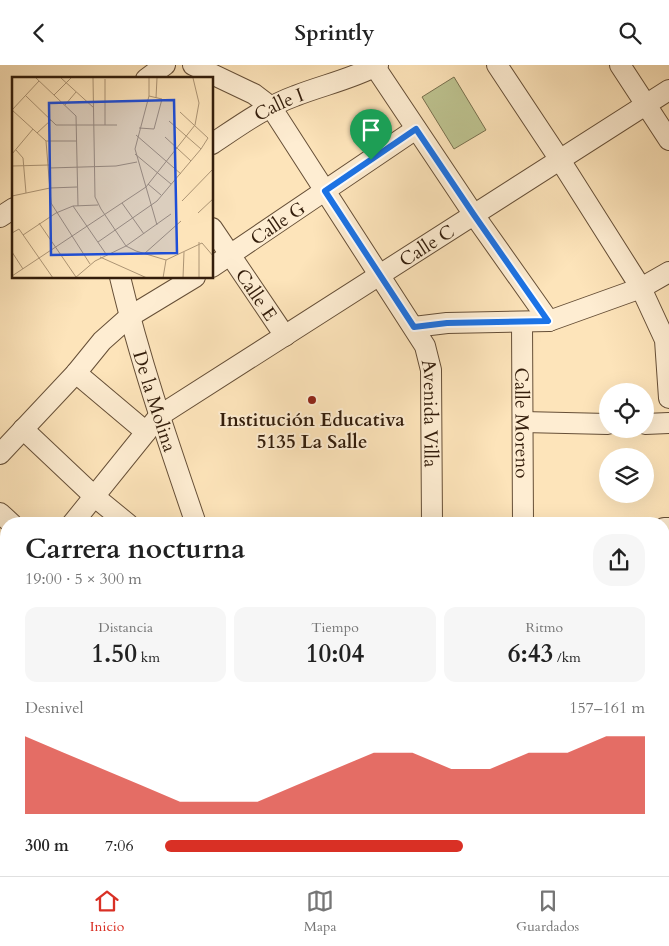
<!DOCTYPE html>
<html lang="es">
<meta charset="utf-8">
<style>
:root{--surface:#fff;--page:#f6f6f6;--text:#222;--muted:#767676;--line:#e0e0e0;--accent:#d93025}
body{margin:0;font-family:Cardo,serif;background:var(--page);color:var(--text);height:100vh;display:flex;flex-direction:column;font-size:19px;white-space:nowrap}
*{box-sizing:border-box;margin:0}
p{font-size:16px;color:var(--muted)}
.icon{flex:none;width:28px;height:28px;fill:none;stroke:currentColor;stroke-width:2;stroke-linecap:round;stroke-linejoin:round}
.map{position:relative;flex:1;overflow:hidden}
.drawer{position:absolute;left:0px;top:452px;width:670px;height:359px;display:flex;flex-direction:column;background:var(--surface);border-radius:20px 20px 0 0;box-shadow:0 5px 20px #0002}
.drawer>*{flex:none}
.tools{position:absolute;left:599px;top:318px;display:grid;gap:10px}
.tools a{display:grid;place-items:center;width:55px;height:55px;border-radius:50%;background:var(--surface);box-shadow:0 5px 20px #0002;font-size:25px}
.pin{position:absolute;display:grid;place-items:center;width:42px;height:42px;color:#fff;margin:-51px -21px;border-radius:50% 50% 50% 0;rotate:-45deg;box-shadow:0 0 5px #0007}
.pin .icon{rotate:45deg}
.round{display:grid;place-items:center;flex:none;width:52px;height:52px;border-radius:20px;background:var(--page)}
.head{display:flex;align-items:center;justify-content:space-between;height:85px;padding:0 25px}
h1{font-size:28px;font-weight:700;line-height:38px}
.stats{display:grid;grid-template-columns:repeat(3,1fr);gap:8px;height:85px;padding:5px 25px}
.stats div{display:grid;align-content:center;border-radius:12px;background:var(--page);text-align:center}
.stats b{font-size:25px;font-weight:700}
.stats small{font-size:14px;font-weight:400}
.stats p{font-size:14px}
.chart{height:140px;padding:10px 25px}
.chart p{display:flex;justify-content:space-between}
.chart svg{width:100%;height:90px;margin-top:5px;fill:var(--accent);opacity:.7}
ul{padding:0 25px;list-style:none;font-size:16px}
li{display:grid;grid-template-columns:80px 60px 1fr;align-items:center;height:38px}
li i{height:12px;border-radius:6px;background:var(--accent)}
header{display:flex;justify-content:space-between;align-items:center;height:65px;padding:0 25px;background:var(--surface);font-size:22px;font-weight:700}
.tab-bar{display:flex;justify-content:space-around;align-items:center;height:70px;border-top:1px solid var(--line);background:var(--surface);font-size:14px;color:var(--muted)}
.tab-bar a{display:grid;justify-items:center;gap:2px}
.tab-bar .selected{color:var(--accent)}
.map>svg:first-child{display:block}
.green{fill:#bec491;stroke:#78704e}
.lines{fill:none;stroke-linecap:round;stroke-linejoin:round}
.minor-casing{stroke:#664f37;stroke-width:22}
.minor{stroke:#feedd2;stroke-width:20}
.route-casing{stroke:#fff;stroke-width:10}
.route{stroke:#1a73e8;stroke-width:6}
.poi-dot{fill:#8f2418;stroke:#feedd2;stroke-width:2}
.labels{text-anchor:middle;stroke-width:4;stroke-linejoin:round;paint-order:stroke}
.street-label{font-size:19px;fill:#331d0b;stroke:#feedd2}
.poi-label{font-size:19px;font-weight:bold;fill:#331d0b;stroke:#feedd2}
.inset-road{fill:none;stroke:#ac9474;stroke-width:1}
.view{fill:#1d4ed8;fill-opacity:0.15;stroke:#1d4ed8;stroke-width:2.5}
.inset-edge{fill:none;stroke:#331d0b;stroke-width:2.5}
</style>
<header><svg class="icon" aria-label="back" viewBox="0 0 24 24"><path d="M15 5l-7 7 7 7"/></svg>Sprintly<svg class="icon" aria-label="search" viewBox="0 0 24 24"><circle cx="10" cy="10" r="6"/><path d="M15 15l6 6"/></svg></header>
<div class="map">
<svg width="669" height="811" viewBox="0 0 669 811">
<rect width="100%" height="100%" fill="#fde4ba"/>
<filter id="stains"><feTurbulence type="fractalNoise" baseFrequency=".004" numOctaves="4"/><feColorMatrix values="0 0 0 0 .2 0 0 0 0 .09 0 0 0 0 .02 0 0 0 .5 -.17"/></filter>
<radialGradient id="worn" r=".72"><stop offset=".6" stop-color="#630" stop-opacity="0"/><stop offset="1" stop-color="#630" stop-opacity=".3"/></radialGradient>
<path class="green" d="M 454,12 L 486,65 L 454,84 L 422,32 Z"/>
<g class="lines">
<g class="minor-casing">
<g id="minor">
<path id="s1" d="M 193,0 L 254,29 L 271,42 L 425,281 L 431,305 L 432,459"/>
<path d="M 497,0 L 560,95 L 641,223 L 665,275 L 669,333"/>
<path d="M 620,0 L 669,75"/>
<path d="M 375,2 L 474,150 L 549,256"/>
<path d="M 146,14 L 165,0"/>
<path id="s2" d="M 212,79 C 239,61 265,42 295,31 C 323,20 352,14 378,0"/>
<path d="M 0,152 L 14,143"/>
<path id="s3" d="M 212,163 L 285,271"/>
<path id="s4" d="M 212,202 L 416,64"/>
<path id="s5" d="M 120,212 C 140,296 168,377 196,459"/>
<path id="s6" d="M 522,257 L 523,459"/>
<path d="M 414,262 L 447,258 L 549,256 L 641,223 L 669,207"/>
<path d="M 76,308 L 146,367"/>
<path d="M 523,357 L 608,359"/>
<path d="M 645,359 L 669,358"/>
<path d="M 23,364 L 95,432 L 128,459"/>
<path d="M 0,389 L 76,308 L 102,276 L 129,252 L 195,212"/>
<path d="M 0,448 L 12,459"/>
<path id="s7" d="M 72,459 L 159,351 L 669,25"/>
<path d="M 664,463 L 669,463"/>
<path d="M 0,540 L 6,533"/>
<path d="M 0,565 L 6,571"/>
<path d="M 664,605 L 669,605"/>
<path d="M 0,676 L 6,682"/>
<path d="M 664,722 L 669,727"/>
<path d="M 459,805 L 465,811"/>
<path d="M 590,805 L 596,811"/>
<path d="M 66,811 L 68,805"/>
<path d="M 143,811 L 144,805"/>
<path d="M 368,811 L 368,805"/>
<path d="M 429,811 L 429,805"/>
<path d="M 570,811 L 576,805"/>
</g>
</g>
<use href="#minor" class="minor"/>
</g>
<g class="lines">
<g class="route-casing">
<path id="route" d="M 416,64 L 474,150 L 548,256 L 447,258 L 414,262 L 325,126 Z"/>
</g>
<use href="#route" class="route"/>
</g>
<circle class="poi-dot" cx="312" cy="335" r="5"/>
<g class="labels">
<g class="street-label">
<text dy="7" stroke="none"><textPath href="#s2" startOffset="78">Calle I</textPath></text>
<text dy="7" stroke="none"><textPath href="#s4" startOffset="79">Calle G</textPath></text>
<text dy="7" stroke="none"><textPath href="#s7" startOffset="456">Calle C</textPath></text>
<text dy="7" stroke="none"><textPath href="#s3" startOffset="80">Calle E</textPath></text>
<text dy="7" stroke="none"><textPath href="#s5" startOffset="129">De la Molina</textPath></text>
<text dy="7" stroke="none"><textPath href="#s1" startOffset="441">Avenida Villa</textPath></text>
<text dy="7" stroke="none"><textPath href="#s6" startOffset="101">Calle Moreno</textPath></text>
</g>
<g class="poi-label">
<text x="312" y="361">Institución Educativa<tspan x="312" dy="22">5135 La Salle</tspan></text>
</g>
</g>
<g transform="translate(12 12)">
<rect width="201" height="201" fill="#fde4ba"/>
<path class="inset-road" d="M 24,1 L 64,39 L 66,129M 49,1 L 82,31M 81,1 L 83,120 L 89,132 L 114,169 L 124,174 L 154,183 L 190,166 L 202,180M 137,1 L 137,19 L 123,72 L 145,148M 93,2 L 93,48M 42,18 L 59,1M 14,19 L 44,48 L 105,48M 144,21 L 145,1M 53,28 L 64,15M 0,33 L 34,64 L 39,126 L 78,187M 0,33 L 27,4M 157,44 L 189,72M 127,51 L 142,52 L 150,22 L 137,19M 25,56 L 39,43M 124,58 L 169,97M 153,60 L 179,84M 34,64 L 65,64M 4,73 L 11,81 L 14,116M 0,77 L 21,52M 123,77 L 159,107M 0,89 L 37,88M 37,91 L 104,89 L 125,85M 136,107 L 149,118M 0,119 L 38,111 L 65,110M 170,124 L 202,91M 110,126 L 132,157M 61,129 L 94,177M 186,136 L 202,121M 27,146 L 64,200M 0,156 L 7,152 L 41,201M 11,158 L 44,136 L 61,129 L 86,128M 86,165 L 145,124 L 189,72 L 196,61 L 168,35M 187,165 L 187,201M 0,175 L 11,192M 132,177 L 169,144M 88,180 L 135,201M 0,199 L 134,110 L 183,48 L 187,26 L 181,1M 63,201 L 83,184 L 114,169 L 159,137M 151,201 L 154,183M 171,201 L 172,175"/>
<path class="view" d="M 162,23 L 165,176 L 39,178 L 37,26 Z"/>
<rect width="201" height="201" class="inset-edge"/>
</g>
<rect width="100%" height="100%" filter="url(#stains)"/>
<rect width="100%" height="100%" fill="url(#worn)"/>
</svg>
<div class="tools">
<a><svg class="icon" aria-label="locate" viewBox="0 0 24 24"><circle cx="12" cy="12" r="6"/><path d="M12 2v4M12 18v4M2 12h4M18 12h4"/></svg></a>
<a><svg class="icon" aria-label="layers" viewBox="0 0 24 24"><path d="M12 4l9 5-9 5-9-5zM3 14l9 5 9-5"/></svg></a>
</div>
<div class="pin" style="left:371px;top:95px;background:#1e9e55"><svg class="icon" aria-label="arrive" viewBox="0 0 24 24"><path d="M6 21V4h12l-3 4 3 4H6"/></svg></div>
<section class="drawer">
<div class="head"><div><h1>Carrera nocturna</h1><p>19:00 · 5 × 300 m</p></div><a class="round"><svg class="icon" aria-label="share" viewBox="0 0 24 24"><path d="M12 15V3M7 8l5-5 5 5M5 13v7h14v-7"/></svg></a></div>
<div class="stats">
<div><p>Distancia</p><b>1.50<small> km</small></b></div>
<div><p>Tiempo</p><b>10:04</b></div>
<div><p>Ritmo</p><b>6:43<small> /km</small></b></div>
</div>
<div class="chart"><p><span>Desnivel</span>157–161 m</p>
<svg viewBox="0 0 160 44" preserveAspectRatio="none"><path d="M0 44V6L10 14L20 22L30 30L40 38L50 38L60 38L70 30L80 22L90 14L100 14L110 22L120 22L130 14L140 14L150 6L160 6V44z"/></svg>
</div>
<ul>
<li><b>300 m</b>7:06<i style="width:62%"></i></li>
</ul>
</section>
</div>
<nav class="tab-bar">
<a class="selected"><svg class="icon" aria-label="home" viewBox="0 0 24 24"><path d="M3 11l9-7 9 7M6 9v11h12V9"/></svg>Inicio</a>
<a><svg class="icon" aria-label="map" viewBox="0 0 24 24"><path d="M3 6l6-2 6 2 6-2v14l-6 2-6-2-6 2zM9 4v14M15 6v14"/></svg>Mapa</a>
<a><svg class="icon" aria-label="saved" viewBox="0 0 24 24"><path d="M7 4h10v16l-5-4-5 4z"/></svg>Guardados</a>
</nav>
